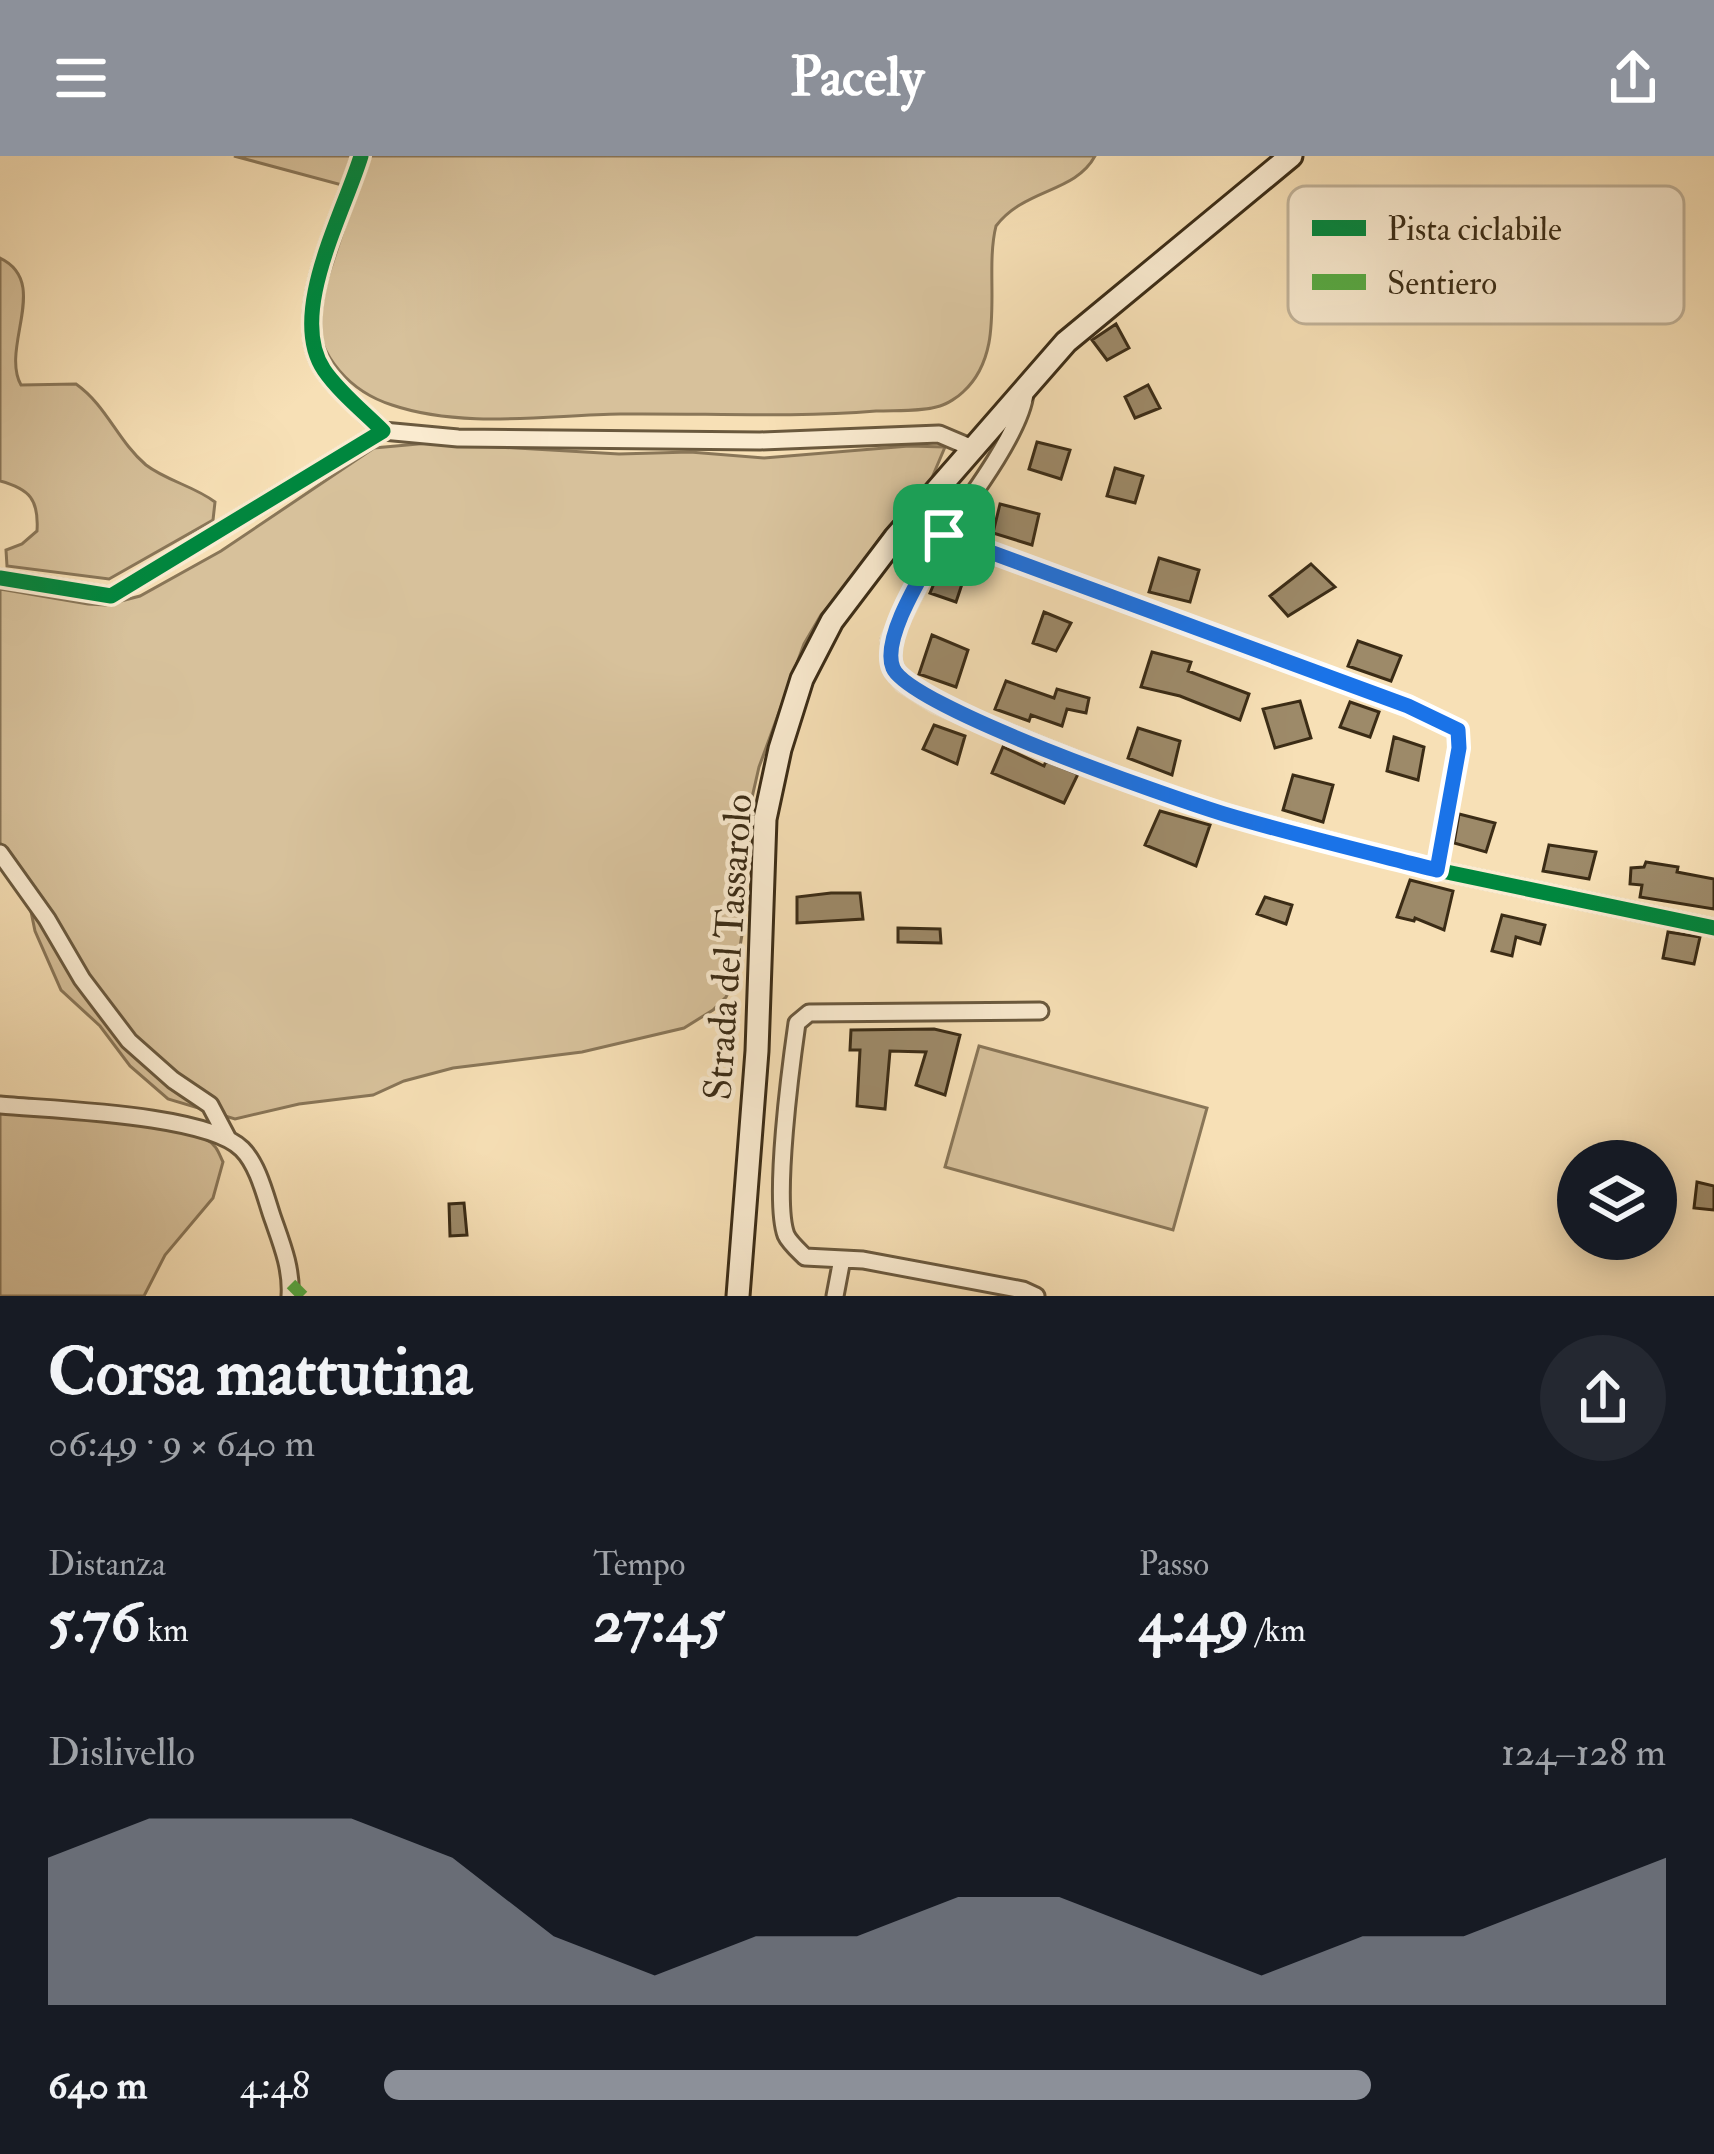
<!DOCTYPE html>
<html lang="it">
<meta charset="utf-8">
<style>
:root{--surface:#171b24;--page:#242831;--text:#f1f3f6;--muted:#9ea1a6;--accent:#8c9099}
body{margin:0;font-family:"IM FELL Double Pica",serif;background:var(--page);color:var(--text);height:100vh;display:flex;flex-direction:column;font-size:45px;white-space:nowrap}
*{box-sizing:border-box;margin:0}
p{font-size:39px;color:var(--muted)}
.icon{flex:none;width:66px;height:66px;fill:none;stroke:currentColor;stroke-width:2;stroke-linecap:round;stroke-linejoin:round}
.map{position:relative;height:1140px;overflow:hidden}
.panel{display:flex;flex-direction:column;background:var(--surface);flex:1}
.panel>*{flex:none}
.controls{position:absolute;left:1557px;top:984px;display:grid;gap:24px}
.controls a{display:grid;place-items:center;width:120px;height:120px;border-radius:50%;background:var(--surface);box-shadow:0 6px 30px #0003;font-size:60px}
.pin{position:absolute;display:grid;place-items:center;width:102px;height:102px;color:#fff;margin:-51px;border-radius:24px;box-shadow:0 6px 18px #0006}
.round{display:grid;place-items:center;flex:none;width:126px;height:126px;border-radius:63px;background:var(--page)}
.summary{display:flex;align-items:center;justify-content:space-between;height:204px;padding:0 48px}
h1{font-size:66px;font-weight:700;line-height:90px}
.stats{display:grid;grid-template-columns:repeat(3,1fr);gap:18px;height:204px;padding:12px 48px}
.stats div{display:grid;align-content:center}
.stats b{font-size:60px;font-weight:700}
.stats small{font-size:33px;font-weight:400}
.stats p{font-size:33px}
.chart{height:336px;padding:24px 48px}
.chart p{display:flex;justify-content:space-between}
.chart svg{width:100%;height:216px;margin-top:12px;fill:var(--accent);opacity:.7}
ul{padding:0 48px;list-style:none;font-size:39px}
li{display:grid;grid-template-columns:192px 144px 1fr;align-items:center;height:90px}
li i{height:30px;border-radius:15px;background:var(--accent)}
header{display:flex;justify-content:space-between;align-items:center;height:156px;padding:0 48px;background:var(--accent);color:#fff;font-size:54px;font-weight:700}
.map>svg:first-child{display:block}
.green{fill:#d7c19b;stroke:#897658;stroke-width:3}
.building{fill:#9d8a69;stroke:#3b2c16;stroke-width:3}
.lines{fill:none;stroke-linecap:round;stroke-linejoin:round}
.street-casing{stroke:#6a593e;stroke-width:21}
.secondary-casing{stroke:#3b2c16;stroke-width:27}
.street{stroke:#faebd0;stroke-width:15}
.secondary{stroke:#faebd0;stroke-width:21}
.quiet{stroke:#55ab42;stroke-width:12;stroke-dasharray:24 12;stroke-linecap:butt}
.cycleway-casing{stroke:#faebd0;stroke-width:22}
.cycleway{stroke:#00873e;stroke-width:15}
.route-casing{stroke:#fff;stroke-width:24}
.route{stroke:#1a73e8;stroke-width:15}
.labels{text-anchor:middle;stroke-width:9;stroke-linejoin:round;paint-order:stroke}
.street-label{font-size:39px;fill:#3b2c16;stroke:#faebd0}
.key{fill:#faebd0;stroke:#c1b298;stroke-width:3}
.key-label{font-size:33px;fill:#3b2c16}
</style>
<header><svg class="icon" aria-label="menu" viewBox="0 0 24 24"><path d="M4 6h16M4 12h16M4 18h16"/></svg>Pacely<svg class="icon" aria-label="share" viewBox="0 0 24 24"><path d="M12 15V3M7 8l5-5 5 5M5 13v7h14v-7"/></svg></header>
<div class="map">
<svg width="1714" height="1140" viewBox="0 0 1714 1140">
<rect width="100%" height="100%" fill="#f7e0b6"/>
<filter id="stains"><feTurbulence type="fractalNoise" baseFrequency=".00167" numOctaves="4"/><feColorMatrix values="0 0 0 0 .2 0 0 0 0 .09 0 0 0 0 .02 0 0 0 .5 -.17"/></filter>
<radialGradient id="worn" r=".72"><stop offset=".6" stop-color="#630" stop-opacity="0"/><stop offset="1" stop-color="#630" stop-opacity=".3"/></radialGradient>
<path class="green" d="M 234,0 L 1095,0 C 1075,37 1025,32 996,70 C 983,122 1009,194 963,236 C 958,241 947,248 940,250 C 921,256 896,254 876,255 C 790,262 706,257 620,258 C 547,259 463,273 392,249 C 351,236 318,201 316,157 L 357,33 Z
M 0,102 C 51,126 0,191 21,229 L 76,228 C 107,250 117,284 146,309 C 167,325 194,330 215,346 L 213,364 L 109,423 L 7,410 L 6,394 L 22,388 L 37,375 C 39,344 30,333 0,325 Z
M 429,287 L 619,298 L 690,296 L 764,302 L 909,290 L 945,291 L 931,324 L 885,375 L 844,433 L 821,459 L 804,488 L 759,611 L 751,646 L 743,773 L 734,825 L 726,841 L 713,854 L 684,872 L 582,896 L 453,912 L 404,925 L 373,939 L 299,948 L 235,963 L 168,943 L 130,910 L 100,870 L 61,834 L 35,775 L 28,741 L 0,706 L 0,433 L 88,448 L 106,449 L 140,440 L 221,395 L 374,292 Z
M 979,890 L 1207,952 L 1173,1074 L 945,1011 Z
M 0,954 C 51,959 164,963 207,984 C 217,989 219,998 223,1006 L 213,1042 L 165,1099 L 144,1140 L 0,1140 Z"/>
<path class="building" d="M 1116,168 L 1129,192 L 1107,204 L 1092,184 Z
M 1148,229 L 1160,252 L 1135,262 L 1125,241 Z
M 1037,286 L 1070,294 L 1061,323 L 1029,313 Z
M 1115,312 L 1143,320 L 1135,347 L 1107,340 Z
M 1000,348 L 1039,358 L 1032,389 L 993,377 Z
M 1159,402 L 1199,414 L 1190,446 L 1149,436 Z
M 1311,408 L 1335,431 L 1288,460 L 1270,440 Z
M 942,409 L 965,419 L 956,446 L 930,437 Z
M 1044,456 L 1071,467 L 1056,495 L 1033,487 Z
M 932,479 L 968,494 L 956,531 L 919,518 Z
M 1358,485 L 1401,500 L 1391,525 L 1348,510 Z
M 1152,496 L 1191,506 L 1188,515 L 1249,538 L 1240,564 L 1180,540 L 1141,531 Z
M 1006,525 L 1054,542 L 1057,533 L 1089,542 L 1086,557 L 1067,553 L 1062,570 L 1031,559 L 1029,565 L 995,553 Z
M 1300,545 L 1311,582 L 1275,592 L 1263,553 Z
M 1350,546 L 1379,556 L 1370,581 L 1340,571 Z
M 934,569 L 965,580 L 957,608 L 923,593 Z
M 1138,572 L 1180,585 L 1172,619 L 1128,602 Z
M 1394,581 L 1424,591 L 1418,624 L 1387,615 Z
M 1003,591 L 1044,610 L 1046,605 L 1078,618 L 1064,647 L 992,617 Z
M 1293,619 L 1333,629 L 1323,666 L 1283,654 Z
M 1160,655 L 1210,669 L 1196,710 L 1145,689 Z
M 1459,658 L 1495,667 L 1486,696 L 1454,687 Z
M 1549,689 L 1596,696 L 1589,723 L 1543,715 Z
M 1646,706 L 1678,711 L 1677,716 L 1714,723 L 1714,753 L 1640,741 L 1642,729 L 1630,728 L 1631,712 L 1644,711 Z
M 1410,724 L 1453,735 L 1444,774 L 1415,762 L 1414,765 L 1397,761 Z
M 831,737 L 860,737 L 863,763 L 797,767 L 797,741 Z
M 1265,741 L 1292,749 L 1286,768 L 1257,758 Z
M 1502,759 L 1545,769 L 1540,788 L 1516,781 L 1512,800 L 1492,795 Z
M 898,772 L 940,773 L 941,787 L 898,786 Z
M 1668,776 L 1700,781 L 1694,808 L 1663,802 Z
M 934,873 L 960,879 L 945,939 L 916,929 L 926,896 L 890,895 L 885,953 L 857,950 L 860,894 L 850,894 L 851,874 Z
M 1697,1026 L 1714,1030 L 1714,1054 L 1694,1052 Z
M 464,1047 L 467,1079 L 450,1080 L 449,1048 Z"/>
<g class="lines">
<g class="street-casing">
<path id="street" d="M 383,275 L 458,282 L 760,285 L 939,278 L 972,292
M 944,379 C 967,347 1022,274 1025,237
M 0,422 L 111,440 L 383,275 C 364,256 339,236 324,214 C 287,159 343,59 361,0
M 0,697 L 47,763 L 82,823 L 129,885 L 173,924 L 210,949 L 228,983
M 1437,714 L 1459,592 L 1458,574 L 1409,550 L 944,379 L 890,484 L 893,514 L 903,527 L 936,548 L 1121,622 L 1222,657 L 1437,714 L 1714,772
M 0,949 C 53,954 207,958 242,993 C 258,1009 265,1039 272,1060 C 281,1086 292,1112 290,1140
M 835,1140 L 842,1103
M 1036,1140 L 1023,1134 L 863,1104 L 805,1101 C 799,1095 789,1086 786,1079 C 773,1044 791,909 797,867 L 809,857 L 1040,855"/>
</g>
<g class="secondary-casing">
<path id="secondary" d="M 738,1140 L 757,895 L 765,663 L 780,593 L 802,523 L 832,465 L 895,382 L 1066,186 L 1291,0"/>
</g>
<use href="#street" class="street"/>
<use href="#secondary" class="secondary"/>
<path class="quiet" d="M 291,1128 L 303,1140"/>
<g class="cycleway-casing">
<path id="cycleway" d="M 0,422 L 111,440 L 383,275 C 364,256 339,236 324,214 C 287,159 343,59 361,0
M 1437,714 L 1459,592 L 1458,574 L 1409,550 L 944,379 L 890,484 L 893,514 L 903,527 L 936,548 L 1121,622 L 1222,657 L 1437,714 L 1714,772"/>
</g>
<use href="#cycleway" class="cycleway"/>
</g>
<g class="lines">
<g class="route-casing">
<path id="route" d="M 944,379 L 1408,550 L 1458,574 L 1459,592 L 1437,714 C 1366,696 1294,679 1224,658 C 1172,642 909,551 893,512 C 880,481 929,408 944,379 Z"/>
</g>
<use href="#route" class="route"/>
</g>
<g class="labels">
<g class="street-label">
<text transform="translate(727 791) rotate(-86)" y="14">Strada del Tassarolo</text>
</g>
</g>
<rect x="1288" y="30" width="396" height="138" rx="18" class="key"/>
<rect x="1312" y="64" width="54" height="16" fill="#00873e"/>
<rect x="1312" y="118" width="54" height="16" fill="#55ab42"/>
<g class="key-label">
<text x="1387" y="84">Pista ciclabile</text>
<text x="1387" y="138">Sentiero</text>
</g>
<rect width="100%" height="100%" filter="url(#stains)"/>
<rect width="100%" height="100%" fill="url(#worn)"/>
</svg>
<div class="controls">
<a><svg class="icon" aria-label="layers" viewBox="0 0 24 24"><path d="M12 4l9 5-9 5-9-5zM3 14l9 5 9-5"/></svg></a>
</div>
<div class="pin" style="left:944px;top:379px;background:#1e9e55"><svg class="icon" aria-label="arrive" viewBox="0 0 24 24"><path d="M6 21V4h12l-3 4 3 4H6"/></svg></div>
</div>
<section class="panel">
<div class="summary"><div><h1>Corsa mattutina</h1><p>06:49 · 9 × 640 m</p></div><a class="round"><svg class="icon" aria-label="share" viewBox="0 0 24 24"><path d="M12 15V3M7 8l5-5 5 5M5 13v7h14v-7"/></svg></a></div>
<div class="stats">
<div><p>Distanza</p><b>5.76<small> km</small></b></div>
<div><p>Tempo</p><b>27:45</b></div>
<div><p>Passo</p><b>4:49<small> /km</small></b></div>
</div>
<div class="chart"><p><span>Dislivello</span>124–128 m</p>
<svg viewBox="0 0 160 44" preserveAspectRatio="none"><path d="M0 44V14L10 6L20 6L30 6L40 14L50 30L60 38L70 30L80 30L90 22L100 22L110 30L120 38L130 30L140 30L150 22L160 14V44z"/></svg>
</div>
<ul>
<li><b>640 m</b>4:48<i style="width:77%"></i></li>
</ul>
</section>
